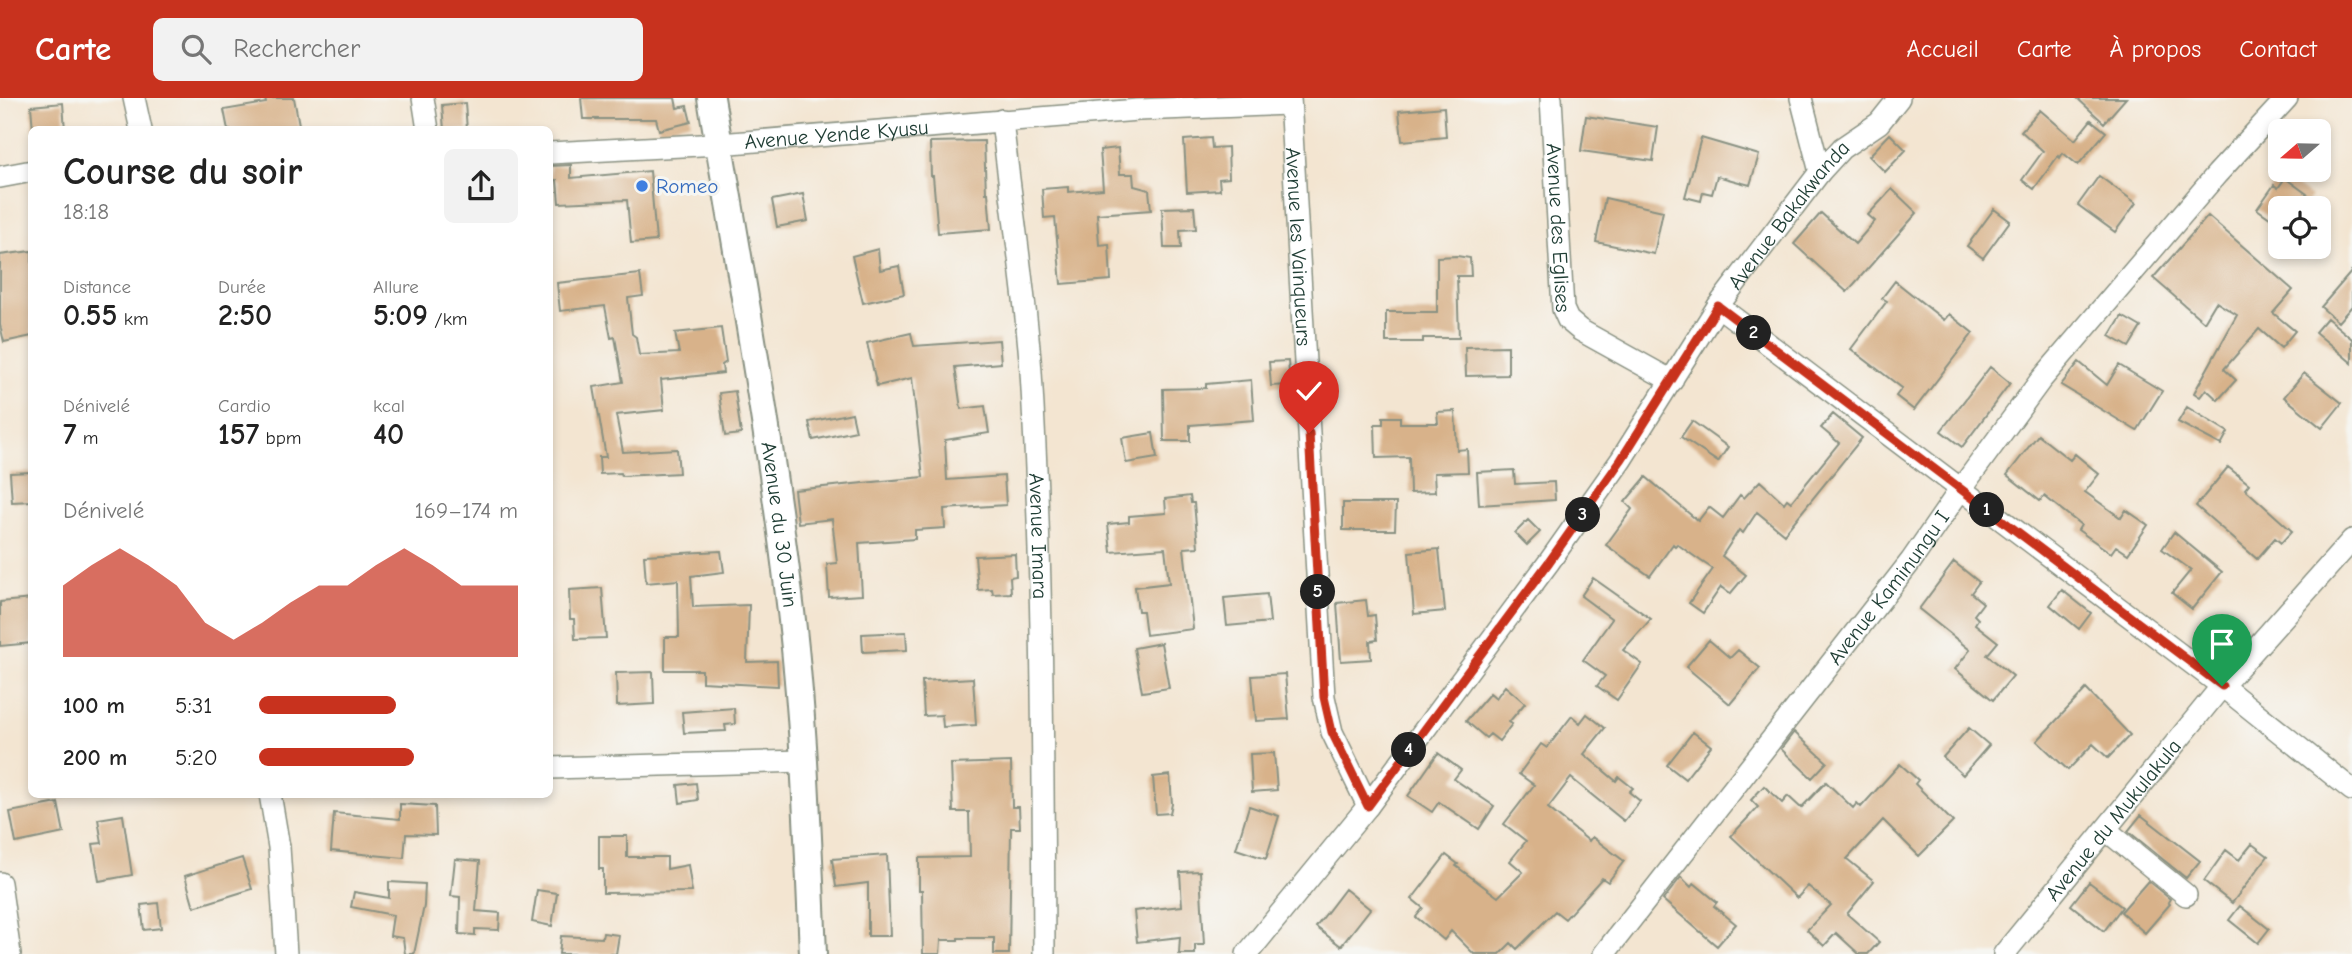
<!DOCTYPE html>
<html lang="fr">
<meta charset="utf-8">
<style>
:root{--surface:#fff;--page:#f2f2f2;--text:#222;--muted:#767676;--accent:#c8321e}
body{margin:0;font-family:"Comic Neue",sans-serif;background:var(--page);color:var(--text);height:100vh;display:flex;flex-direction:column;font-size:26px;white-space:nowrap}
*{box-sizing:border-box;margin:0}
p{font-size:23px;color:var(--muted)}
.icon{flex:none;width:38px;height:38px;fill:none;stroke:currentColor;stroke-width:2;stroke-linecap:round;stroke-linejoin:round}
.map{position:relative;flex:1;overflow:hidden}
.panel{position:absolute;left:28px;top:28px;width:525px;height:672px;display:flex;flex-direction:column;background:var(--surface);border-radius:10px;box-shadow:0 4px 10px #0003}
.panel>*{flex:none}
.needle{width:46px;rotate:250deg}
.tools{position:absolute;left:2268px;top:21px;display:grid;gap:14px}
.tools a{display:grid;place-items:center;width:63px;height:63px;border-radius:10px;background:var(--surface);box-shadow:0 4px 10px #0003;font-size:35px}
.pin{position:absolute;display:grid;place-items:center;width:60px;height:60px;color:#fff;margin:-72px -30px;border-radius:50% 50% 50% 0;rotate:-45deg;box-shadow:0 0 7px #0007}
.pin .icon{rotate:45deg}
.km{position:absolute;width:35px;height:35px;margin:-18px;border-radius:50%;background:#222;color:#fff;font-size:19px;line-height:35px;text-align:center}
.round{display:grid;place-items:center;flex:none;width:74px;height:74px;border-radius:10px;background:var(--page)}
.overview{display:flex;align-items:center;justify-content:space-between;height:119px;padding:0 35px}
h1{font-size:38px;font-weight:800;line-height:52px}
.figures{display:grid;grid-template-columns:repeat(3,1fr);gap:10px;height:119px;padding:7px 35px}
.figures div{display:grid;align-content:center}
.figures b{font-size:30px;font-weight:800}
.figures small{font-size:19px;font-weight:400}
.figures p{font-size:19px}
.chart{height:196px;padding:14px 35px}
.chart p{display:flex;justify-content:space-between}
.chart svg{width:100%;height:126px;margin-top:7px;fill:var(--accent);opacity:.7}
ul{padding:0 35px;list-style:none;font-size:23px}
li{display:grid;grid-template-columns:112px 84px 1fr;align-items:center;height:52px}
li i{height:18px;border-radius:9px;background:var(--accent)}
header{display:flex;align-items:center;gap:42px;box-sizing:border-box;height:98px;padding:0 35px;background:var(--accent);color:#fff}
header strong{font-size:33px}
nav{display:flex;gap:38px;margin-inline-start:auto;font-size:24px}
.search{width:490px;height:63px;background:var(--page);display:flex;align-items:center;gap:18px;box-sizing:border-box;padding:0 24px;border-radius:10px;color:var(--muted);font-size:26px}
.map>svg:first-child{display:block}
.building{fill:#d8b28a}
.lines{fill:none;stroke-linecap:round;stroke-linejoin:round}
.minor-casing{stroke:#899182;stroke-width:24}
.tertiary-casing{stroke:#899182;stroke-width:30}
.minor{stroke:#fff;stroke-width:21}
.tertiary{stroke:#fff;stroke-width:26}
.route-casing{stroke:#fff;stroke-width:14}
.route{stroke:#c8321e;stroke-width:9}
.shop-dot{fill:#3f7fe0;stroke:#f6f6f2;stroke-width:2.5}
.labels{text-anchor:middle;stroke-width:6;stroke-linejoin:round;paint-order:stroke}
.street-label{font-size:21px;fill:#1f3d34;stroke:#f6f6f2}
.shop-label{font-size:21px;fill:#366cbe;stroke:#f6f6f2;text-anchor:start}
</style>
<header>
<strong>Carte</strong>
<div class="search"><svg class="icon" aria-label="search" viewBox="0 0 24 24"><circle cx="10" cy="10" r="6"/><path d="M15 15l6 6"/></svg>Rechercher</div>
<nav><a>Accueil</a><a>Carte</a><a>À propos</a><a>Contact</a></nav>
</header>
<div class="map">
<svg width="2352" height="856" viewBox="0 0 2352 856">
<rect width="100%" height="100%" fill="#f6f6f2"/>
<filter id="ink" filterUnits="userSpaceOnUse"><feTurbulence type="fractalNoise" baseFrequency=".0143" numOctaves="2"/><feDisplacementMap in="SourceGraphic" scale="14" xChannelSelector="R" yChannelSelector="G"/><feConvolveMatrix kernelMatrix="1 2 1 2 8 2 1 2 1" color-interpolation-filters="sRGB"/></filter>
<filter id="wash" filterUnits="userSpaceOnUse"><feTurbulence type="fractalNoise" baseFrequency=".00686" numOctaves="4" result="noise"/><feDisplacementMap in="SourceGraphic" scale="28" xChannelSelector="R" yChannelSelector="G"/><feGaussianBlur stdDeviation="1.57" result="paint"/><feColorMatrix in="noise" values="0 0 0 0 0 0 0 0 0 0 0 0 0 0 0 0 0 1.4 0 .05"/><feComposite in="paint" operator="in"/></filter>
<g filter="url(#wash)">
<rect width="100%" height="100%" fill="#f3e5d1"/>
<g id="blocks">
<path class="building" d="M 265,0 L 294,0 L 300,32 L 228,32 L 224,12 L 266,5 Z
M 581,0 L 675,0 L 677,10 L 687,8 L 691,24 L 659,32 L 656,21 L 583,21 Z
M 2077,0 L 2126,0 L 2104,25 Z
M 63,5 L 65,32 L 33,32 L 31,8 Z
M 465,5 L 467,32 L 444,32 L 442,7 Z
M 1444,9 L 1446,39 L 1402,43 L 1399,13 Z
M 2040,12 L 2075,42 L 2091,22 L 2106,34 L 2078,67 L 2063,55 L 2060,60 L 2058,58 L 2034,91 L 2022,82 L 2043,53 L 2021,33 Z
M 1586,18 L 1658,29 L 1653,63 L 1581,53 Z
M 1890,36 L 1906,52 L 1885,74 L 1869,58 Z
M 1211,40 L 1212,50 L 1228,49 L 1229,80 L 1219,81 L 1220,92 L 1187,94 L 1184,42 Z
M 1701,40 L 1759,57 L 1750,87 L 1717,78 L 1712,96 L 1703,94 L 1701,103 L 1685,99 Z
M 984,43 L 986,95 L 988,95 L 991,131 L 938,135 L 933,78 L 931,78 L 930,44 Z
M 1118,50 L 1120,76 L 1133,76 L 1134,88 L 1149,92 L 1151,112 L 1097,116 L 1099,147 L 1109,146 L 1111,182 L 1061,186 L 1055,119 L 1044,120 L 1042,91 L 1068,89 L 1068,94 L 1103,91 L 1100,52 Z
M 571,67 L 571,80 L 650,73 L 656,143 L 631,145 L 627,102 L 559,105 L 557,82 L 550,82 L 550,68 Z
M 2099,78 L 2136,105 L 2115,134 L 2078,107 Z
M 2285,80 L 2311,99 L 2303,110 L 2280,110 L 2280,127 L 2257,111 L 2274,87 L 2278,90 Z
M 1892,91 L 1917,115 L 1847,194 L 1794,146 L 1821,115 L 1855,146 L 1875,123 L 1868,117 Z
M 803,96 L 808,123 L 777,129 L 772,102 Z
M 1605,100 L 1663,113 L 1654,156 L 1596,144 Z
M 1194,109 L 1196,131 L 1180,132 L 1181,150 L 1164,150 L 1162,110 Z
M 1994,111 L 2010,123 L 1983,160 L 1967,148 Z
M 2208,118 L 2293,192 L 2273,215 L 2295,233 L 2281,250 L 2259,231 L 2224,271 L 2236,282 L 2218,302 L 2206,291 L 2200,299 L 2194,295 L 2237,217 L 2216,204 L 2204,224 L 2153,180 Z
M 878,151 L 880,172 L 899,168 L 904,196 L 863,205 L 852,158 Z
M 32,153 L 32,238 L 4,244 L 0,227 L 0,157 Z
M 1457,158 L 1470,160 L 1471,178 L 1457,178 L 1459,240 L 1423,240 L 1423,244 L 1386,244 L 1386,214 L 1437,214 L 1437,159 Z
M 2352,173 L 2352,208 L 2338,224 L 2321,209 Z
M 640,176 L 643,198 L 628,200 L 632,236 L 636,239 L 639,257 L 679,255 L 675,235 L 721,230 L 726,264 L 722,267 L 723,275 L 661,282 L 664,312 L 616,317 L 623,354 L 677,351 L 679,375 L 622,378 L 621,375 L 600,376 L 599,359 L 606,359 L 594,289 L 623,284 L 615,239 L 611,240 L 605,208 L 560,213 L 557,185 Z
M 1895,183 L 1944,222 L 1949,216 L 1973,235 L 1914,312 L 1896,298 L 1902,290 L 1851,251 L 1887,203 L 1882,200 Z
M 2122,218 L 2141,229 L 2129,249 L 2110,238 Z
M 2327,220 L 2352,241 L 2352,265 L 2315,234 Z
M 911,235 L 914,248 L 999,242 L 1001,265 L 955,269 L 961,311 L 985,308 L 989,335 L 945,342 L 947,382 L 1004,378 L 1006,407 L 944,411 L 945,430 L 915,432 L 915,441 L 859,445 L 862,497 L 829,499 L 827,466 L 837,465 L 832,421 L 798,425 L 794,392 L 923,379 L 912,280 L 877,288 L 867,245 Z
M 1508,248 L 1508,277 L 1466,278 L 1465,249 Z
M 1288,263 L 1290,287 L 1271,288 L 1269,264 Z
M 2079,264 L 2107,287 L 2119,267 L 2162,293 L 2137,333 L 2061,287 Z
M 1990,269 L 2010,285 L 1962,349 L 1941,333 Z
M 2304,275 L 2342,305 L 2322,330 L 2284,299 Z
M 1251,282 L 1254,322 L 1190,327 L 1190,343 L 1164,343 L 1163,291 L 1206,290 L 1206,286 Z
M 735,293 L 741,336 L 725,338 L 719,295 Z
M 2187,309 L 2228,334 L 2221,347 L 2178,324 Z
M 1455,313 L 1457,352 L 1467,351 L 1468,374 L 1434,375 L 1435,394 L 1410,395 L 1409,359 L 1376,360 L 1375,326 L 1383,326 L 1383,319 L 1400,319 L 1400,325 L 1438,325 L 1437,314 Z
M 852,315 L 856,333 L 813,342 L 809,324 Z
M 1833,316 L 1862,340 L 1784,436 L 1757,414 L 1743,435 L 1739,432 L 1722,458 L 1746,477 L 1730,496 L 1721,489 L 1703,515 L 1689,505 L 1713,471 L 1701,463 L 1677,446 L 1675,448 L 1673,446 L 1650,478 L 1606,447 L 1632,411 L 1625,404 L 1646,379 L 1698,423 L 1709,409 L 1723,420 L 1740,397 L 1744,400 L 1760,383 L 1784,405 L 1787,401 L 1791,404 L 1839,345 L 1821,330 Z
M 1692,323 L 1728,349 L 1718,364 L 1681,339 Z
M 1153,335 L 1157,360 L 1126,365 L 1122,340 Z
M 2038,337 L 2070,362 L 2075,356 L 2099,376 L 2085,394 L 2121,420 L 2126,412 L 2148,427 L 2128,456 L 2116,448 L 2111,455 L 2078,432 L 2081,427 L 2044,398 L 2040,403 L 2007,377 Z
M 2228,369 L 2249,386 L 2245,391 L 2292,433 L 2281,445 L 2275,440 L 2257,461 L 2196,408 Z
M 1514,372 L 1515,386 L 1554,384 L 1555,402 L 1479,407 L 1477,374 Z
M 32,374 L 32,403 L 12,404 L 10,375 Z
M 1190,398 L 1191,405 L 1194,405 L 1198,449 L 1184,450 L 1193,531 L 1146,537 L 1143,513 L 1138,513 L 1135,489 L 1169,485 L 1165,450 L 1111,454 L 1108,426 L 1129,424 L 1129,418 L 1166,415 L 1165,401 Z
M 1343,405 L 1396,405 L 1395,432 L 1343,432 Z
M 1528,422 L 1540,434 L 1527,447 L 1515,435 Z
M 2174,434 L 2222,474 L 2192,511 L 2172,495 L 2191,472 L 2162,451 Z
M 1439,451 L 1445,513 L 1414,516 L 1409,454 Z
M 721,453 L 724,474 L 691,478 L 693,509 L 749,507 L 747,564 L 777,563 L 778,588 L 702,584 L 702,572 L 665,572 L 665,539 L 679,539 L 678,482 L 646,485 L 644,457 Z
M 1015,456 L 1016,478 L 1010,479 L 1011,495 L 993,496 L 992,491 L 978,492 L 975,458 Z
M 1954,464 L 1979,484 L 1971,495 L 1983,505 L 1974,517 L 1978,521 L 1975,526 L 1998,544 L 1987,557 L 2013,578 L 1993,602 L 1955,571 L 1970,552 L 1919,511 Z
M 1593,480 L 1651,521 L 1623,552 L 1642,566 L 1617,602 L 1597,588 L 1605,578 L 1583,562 L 1612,521 L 1581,498 Z
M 602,490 L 606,540 L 575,541 L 574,521 L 570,521 L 569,492 Z
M 2062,492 L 2091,515 L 2079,531 L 2050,507 Z
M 1267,496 L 1270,524 L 1227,528 L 1224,500 Z
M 32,501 L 32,545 L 0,548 L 0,504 Z
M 1366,502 L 1368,518 L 1375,517 L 1377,542 L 1370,543 L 1371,561 L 1341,563 L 1337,505 Z
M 906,534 L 907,552 L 863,554 L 862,536 Z
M 1709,542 L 1730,560 L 1738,552 L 1760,570 L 1730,606 L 1686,569 Z
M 1161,545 L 1169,590 L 1142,594 L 1134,550 Z
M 653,574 L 654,606 L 617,608 L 616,575 Z
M 1285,576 L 1289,621 L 1256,623 L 1252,578 Z
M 973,580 L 976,627 L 943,629 L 942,617 L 924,618 L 922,583 Z
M 1505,588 L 1525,605 L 1509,624 L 1512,626 L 1499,643 L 1490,636 L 1486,640 L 1466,623 L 1490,595 L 1496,600 Z
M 2086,591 L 2130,637 L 2108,660 L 2093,646 L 2068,672 L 2037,643 Z
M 734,610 L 735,626 L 725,627 L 726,633 L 684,635 L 682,614 Z
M 1587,616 L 1605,630 L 1584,656 L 1616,683 L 1619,679 L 1633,690 L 1629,694 L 1640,703 L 1624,723 L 1571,680 L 1548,710 L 1589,743 L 1592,739 L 1624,763 L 1608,784 L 1602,780 L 1565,821 L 1555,813 L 1517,851 L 1511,845 L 1500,856 L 1474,856 L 1451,833 L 1444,842 L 1416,819 L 1423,810 L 1412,801 L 1446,757 L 1458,766 L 1456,768 L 1498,799 L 1523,774 L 1510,763 L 1526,743 L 1504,726 L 1534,687 L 1519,676 L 1541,646 L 1547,650 L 1572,618 L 1580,625 Z
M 1969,630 L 1989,647 L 1963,677 L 1943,659 Z
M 1693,634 L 1711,648 L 1685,681 L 1667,667 Z
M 1794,634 L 1827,664 L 1812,680 L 1781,651 Z
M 1274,655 L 1277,692 L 1252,694 L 1250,656 Z
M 1438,655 L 1461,672 L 1454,681 L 1494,708 L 1479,731 L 1439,704 L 1432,714 L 1408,698 Z
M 1011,664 L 1012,709 L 1019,709 L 1020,730 L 1011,730 L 1009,856 L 994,856 L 994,840 L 958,840 L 958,842 L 941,842 L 940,856 L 923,856 L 922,792 L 919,792 L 919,760 L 970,759 L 969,714 L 953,714 L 951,666 Z
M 1900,666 L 1918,682 L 1915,686 L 1953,724 L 1919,758 L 1883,722 L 1847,761 L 1874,783 L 1847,816 L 1879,844 L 1868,856 L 1859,856 L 1836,835 L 1824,848 L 1807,832 L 1831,807 L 1808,788 L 1797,800 L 1731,738 L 1758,709 L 1751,702 L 1764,688 L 1782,705 L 1788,698 L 1801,710 L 1826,684 L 1853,710 L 1857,705 L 1861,709 Z
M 1170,677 L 1172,706 L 1170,715 L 1156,716 L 1153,679 Z
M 696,685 L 698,702 L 680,705 L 678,687 Z
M 58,705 L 64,735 L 16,745 L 10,714 Z
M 400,706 L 435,708 L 436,737 L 406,736 L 404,760 L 331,753 L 334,715 L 400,721 Z
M 1249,708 L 1279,718 L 1266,761 L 1236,751 Z
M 123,717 L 132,777 L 99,783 L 93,746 L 102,745 L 98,721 Z
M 2141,717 L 2200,763 L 2186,780 L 2128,733 Z
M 599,738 L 627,738 L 627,759 L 667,759 L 667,771 L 688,767 L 692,794 L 603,795 L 603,771 L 599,771 Z
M 2252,746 L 2268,758 L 2232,805 L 2204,783 L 2226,752 L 2239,762 Z
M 887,757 L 890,838 L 868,838 L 868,785 L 836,789 L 832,761 Z
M 242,760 L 252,791 L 194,809 L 185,778 Z
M 455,761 L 480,763 L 476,813 L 500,815 L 499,832 L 475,831 L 475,837 L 459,836 L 460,799 L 451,798 Z
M 1200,773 L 1204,847 L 1195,847 L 1195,856 L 1179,856 L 1180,839 L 1137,844 L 1134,813 L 1182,808 L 1180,774 Z
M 1681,779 L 1691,789 L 1694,785 L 1717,804 L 1714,808 L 1736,826 L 1717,848 L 1663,802 Z
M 2148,783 L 2170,801 L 2168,804 L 2170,806 L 2145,835 L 2121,814 Z
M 389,784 L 425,786 L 424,808 L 414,856 L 405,856 L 403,840 L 390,838 L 393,817 L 351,809 L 354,794 L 389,800 Z
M 2089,784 L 2122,809 L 2104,833 L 2071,807 Z
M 1345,791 L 1370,811 L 1341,848 L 1316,829 Z
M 537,792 L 557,795 L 552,828 L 532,824 Z
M 158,805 L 161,830 L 144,832 L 141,807 Z
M 2240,808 L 2269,831 L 2258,845 L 2229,822 Z
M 603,835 L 619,837 L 616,856 L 559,856 L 561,838 L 602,840 Z"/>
</g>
</g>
<g filter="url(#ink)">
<use href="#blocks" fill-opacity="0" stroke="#899182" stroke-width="2"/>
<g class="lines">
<g class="minor-casing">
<g id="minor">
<path d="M 134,0 L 141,32"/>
<path d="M 423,0 L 428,32"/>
<path id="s1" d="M 1290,0 L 1324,599 L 1332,634 L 1368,708"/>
<path id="s2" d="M 1551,0 L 1563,211 L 1568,222 L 1580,232 L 1672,283"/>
<path d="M 1801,0 L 1820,74"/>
<path id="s3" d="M 1002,22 C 1011,106 1025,190 1031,274 C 1043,468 1043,662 1044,856"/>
<path id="s4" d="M 550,55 L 719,46 L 1138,12 L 1290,6"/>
<path d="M 0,79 L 32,73"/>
<path d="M 1718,208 L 2222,588 L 2352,692"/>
<path d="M 550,670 L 804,663"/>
<path d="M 270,696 L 279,749 L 286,856"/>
<path d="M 2106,732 L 2186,797"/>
<path d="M 0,785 L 10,856"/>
<path id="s5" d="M 1247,856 L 1368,708 L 1549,464 L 1621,362 L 1718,208 L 1820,74 L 1842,50 L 1879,25 L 1899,0"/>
<path id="s6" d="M 1604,856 L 1911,463 L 1960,392 L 2040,283 L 2217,76 L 2287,0"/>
<path id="s7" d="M 2004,856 L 2222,588 L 2352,442"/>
</g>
</g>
<g class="tertiary-casing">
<g id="tertiary">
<path id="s8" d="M 711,0 C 739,165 769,330 789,497 C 804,616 808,736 813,856"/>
</g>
</g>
<use href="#minor" class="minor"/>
<use href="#tertiary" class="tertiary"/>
</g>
</g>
<g class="lines" filter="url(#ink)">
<g class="route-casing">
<path id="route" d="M 1309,335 L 1324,599 L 1332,634 L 1368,708 L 1549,464 L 1621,362 L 1718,208 L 2222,588"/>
</g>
<use href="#route" class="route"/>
</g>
<circle class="shop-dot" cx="642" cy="88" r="7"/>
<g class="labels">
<g class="street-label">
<text dy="7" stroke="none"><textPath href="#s4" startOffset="287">Avenue Yende Kyusu</textPath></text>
<text dy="7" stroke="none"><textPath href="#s5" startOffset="917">Avenue Bakakwanda</textPath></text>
<text dy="7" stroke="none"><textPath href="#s2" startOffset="130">Avenue des Eglises</textPath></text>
<text dy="7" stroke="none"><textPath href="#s1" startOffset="149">Avenue les Vainqueurs</textPath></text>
<text dy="7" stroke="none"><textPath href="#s8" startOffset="432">Avenue du 30 Juin</textPath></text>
<text dy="7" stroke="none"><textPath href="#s3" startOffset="418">Avenue Imara</textPath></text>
<text dy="7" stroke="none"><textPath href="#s6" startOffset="464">Avenue Kaminungu I</textPath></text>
<text dy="7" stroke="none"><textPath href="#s7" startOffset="173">Avenue du Mukulakula</textPath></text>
</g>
<g class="shop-label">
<text x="656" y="95">Romeo</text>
</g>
</g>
</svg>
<div class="tools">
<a><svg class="needle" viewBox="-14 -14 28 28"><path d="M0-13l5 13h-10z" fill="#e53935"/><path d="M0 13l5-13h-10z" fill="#767676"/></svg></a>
<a><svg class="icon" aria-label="locate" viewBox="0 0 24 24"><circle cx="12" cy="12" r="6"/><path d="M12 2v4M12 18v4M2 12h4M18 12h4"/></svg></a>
</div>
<div class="pin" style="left:2222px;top:588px;background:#1e9e55"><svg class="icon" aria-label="arrive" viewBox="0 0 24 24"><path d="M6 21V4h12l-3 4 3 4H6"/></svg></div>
<div class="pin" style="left:1309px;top:335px;background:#d93025"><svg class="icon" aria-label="check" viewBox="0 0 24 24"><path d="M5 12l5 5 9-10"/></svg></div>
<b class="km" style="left:1987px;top:412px">1</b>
<b class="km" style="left:1754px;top:235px">2</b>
<b class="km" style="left:1583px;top:417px">3</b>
<b class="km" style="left:1409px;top:652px">4</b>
<b class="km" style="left:1318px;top:494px">5</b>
<section class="panel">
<div class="overview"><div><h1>Course du soir</h1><p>18:18</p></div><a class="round"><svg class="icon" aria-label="share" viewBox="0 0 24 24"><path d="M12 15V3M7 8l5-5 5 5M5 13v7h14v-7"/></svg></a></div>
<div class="figures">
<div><p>Distance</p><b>0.55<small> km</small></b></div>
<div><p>Durée</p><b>2:50</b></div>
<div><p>Allure</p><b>5:09<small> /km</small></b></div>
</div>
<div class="figures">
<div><p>Dénivelé</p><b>7<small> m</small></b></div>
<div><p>Cardio</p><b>157<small> bpm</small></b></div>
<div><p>kcal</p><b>40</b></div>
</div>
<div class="chart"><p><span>Dénivelé</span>169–174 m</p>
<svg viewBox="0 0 160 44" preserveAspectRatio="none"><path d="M0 44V19L10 12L20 6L30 12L40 19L50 32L60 38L70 32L80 25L90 19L100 19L110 12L120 6L130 12L140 19L150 19L160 19V44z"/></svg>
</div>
<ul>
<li><b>100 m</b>5:31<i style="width:53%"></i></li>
<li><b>200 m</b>5:20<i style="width:60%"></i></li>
</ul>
</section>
</div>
